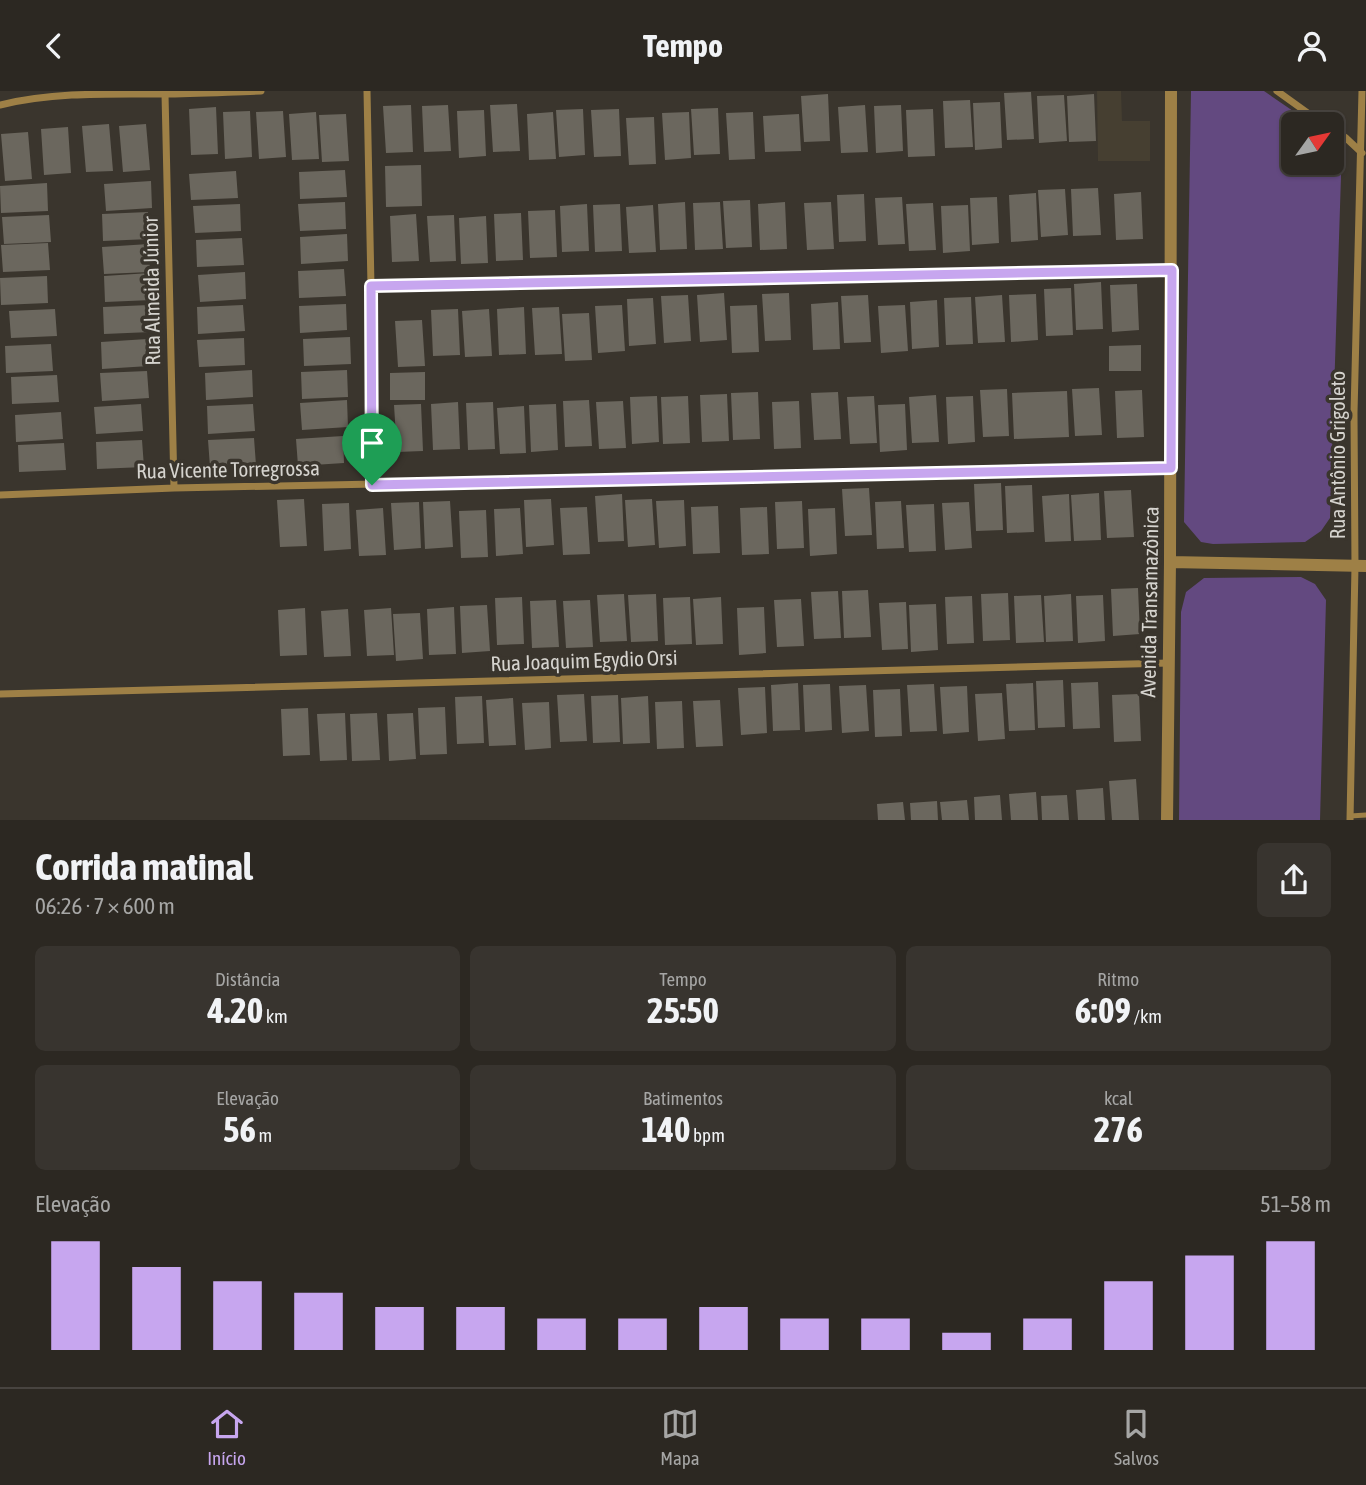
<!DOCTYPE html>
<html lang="pt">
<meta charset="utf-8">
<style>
:root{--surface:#2c2822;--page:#38342f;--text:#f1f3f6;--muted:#a6a6a5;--line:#484440;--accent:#c7a6ef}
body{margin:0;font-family:"Asap Condensed",sans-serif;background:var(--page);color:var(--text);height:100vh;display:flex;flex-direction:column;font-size:26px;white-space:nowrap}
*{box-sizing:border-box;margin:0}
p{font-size:23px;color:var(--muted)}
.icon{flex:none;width:38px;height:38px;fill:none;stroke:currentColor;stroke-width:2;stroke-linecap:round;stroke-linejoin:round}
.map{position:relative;height:729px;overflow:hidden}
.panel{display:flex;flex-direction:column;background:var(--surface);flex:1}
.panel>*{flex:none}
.needle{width:46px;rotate:57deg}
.tools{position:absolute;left:1281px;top:21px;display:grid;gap:14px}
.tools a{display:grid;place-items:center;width:63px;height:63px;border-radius:10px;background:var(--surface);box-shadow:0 2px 5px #0004,0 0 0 2px var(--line);font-size:35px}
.pin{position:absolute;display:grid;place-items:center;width:60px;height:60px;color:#fff;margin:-72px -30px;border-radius:50% 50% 50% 0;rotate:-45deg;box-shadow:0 0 7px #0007}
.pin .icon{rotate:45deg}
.round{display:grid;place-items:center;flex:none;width:74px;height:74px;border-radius:10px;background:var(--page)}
.overview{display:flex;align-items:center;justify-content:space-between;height:119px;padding:0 35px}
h1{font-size:38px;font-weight:700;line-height:52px}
.metrics{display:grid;grid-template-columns:repeat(3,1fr);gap:10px;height:119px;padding:7px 35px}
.metrics div{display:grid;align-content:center;border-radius:10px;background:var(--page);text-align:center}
.metrics b{font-size:35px;font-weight:700}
.metrics small{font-size:19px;font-weight:400}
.metrics p{font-size:19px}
.chart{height:196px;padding:14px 35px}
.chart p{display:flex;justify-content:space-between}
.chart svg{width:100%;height:126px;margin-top:7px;stroke:var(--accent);stroke-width:6}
header{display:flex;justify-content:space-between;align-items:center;height:91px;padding:0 35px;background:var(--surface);font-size:32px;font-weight:700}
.dock{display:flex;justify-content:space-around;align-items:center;height:98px;border-top:2px solid var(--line);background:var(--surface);font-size:19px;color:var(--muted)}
.dock a{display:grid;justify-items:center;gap:4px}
.dock .selected{color:var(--accent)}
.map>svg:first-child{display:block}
.built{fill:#463f31}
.green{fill:#634980}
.building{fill:#6b675e}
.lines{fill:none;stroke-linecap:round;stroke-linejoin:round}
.service{stroke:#9e8046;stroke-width:5}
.minor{stroke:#9e8046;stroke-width:7}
.tertiary{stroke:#9e8046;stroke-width:12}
.route-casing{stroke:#fff;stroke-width:14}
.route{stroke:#c7a6ef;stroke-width:9}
.labels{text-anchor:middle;stroke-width:7;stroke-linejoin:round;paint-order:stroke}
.street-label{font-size:21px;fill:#d5d3ce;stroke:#3a352d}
</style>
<header><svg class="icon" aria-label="back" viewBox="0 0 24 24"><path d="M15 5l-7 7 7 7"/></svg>Tempo<svg class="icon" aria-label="person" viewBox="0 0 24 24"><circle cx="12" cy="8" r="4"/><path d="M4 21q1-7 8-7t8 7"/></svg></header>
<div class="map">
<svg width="1366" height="729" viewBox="0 0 1366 729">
<rect width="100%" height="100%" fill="#3a352d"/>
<path class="built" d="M 1097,0 L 1121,0 L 1122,30 L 1150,30 L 1150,70 L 1098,70 Z"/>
<path class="green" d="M 1191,0 L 1264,0 L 1312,33 L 1293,33 L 1293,72 L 1332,72 L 1332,47 L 1342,54 L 1330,427 L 1321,440 L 1305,451 L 1213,453 L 1201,451 L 1184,431 Z
M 1301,486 L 1315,493 L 1326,509 L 1320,729 L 1179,729 L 1181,521 L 1186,501 L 1204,487 Z"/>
<path class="building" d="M 1031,1 L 1034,48 L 1007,49 L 1004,2 Z
M 828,3 L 830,50 L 804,51 L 801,5 Z
M 1094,3 L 1096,50 L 1069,51 L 1067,5 Z
M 1064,4 L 1067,50 L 1039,52 L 1037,5 Z
M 970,9 L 973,56 L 945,57 L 943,10 Z
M 1000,11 L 1002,57 L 975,59 L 973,12 Z
M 517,13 L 520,60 L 493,61 L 490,14 Z
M 411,14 L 413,61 L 386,62 L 383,15 Z
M 448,14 L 451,60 L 424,61 L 422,15 Z
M 865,14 L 868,61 L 841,62 L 838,16 Z
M 901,14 L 903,60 L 876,62 L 874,15 Z
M 216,16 L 218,63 L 191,64 L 189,18 Z
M 718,17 L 720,63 L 694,64 L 691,18 Z
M 583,18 L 585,64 L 559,66 L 556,19 Z
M 619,18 L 621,65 L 594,66 L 591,19 Z
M 933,18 L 935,65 L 908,66 L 906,19 Z
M 484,19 L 486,65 L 459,67 L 457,20 Z
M 250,20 L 252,66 L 225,68 L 223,21 Z
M 283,20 L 286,66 L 259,68 L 256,21 Z
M 316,21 L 319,68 L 292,69 L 289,23 Z
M 553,21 L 556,68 L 529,69 L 527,23 Z
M 689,21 L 691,67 L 665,69 L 662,22 Z
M 753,21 L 755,68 L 729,69 L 726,22 Z
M 346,23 L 349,70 L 322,71 L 319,24 Z
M 799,23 L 801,60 L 765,61 L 763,25 Z
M 654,26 L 656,73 L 629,74 L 626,27 Z
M 109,33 L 113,80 L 86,81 L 82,35 Z
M 146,33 L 150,79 L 123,81 L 119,35 Z
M 68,36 L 71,82 L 44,84 L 41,38 Z
M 28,41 L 32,88 L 5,90 L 1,43 Z
M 421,74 L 422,115 L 386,116 L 385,75 Z
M 345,79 L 347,106 L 300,108 L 299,81 Z
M 236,80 L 238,107 L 191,109 L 189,83 Z
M 151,90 L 152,117 L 106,120 L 104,93 Z
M 47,92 L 48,120 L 1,122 L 0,95 Z
M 1098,97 L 1101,144 L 1073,145 L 1071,98 Z
M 1065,98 L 1068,144 L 1041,146 L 1038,99 Z
M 1141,101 L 1143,148 L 1116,149 L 1114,103 Z
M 1036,102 L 1038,149 L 1011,151 L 1009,104 Z
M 864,103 L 866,150 L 839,151 L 837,104 Z
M 902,106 L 905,153 L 878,154 L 875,107 Z
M 997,106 L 999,152 L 972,154 L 970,107 Z
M 750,109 L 752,156 L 726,157 L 723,110 Z
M 345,111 L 346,138 L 300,140 L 298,113 Z
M 685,111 L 687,158 L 660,159 L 658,113 Z
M 720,111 L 723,158 L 695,159 L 693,112 Z
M 785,111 L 787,158 L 760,159 L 758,113 Z
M 831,111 L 834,158 L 807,159 L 804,112 Z
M 933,112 L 936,159 L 909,160 L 906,113 Z
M 240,113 L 241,140 L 195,142 L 193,115 Z
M 587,113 L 589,160 L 562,161 L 560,115 Z
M 620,113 L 622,160 L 595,161 L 593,114 Z
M 653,114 L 656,161 L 629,162 L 626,116 Z
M 968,114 L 970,160 L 943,162 L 941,115 Z
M 555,119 L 557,166 L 530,167 L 528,120 Z
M 148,121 L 150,148 L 103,150 L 102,123 Z
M 521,122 L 523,169 L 496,170 L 494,123 Z
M 416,123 L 419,170 L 392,171 L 390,125 Z
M 49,124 L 51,151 L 4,153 L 2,126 Z
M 454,124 L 456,170 L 430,171 L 427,125 Z
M 486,125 L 488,172 L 461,173 L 459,127 Z
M 347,143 L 348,170 L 301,173 L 300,146 Z
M 242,147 L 244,174 L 197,176 L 196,149 Z
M 48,152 L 50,179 L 3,181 L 1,154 Z
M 149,153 L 150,181 L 104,183 L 102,156 Z
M 344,178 L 346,205 L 299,207 L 298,180 Z
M 245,181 L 246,208 L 200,211 L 198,184 Z
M 150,182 L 152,209 L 105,211 L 104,185 Z
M 47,185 L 48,212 L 1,214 L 0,187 Z
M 1101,191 L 1103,238 L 1076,239 L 1074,193 Z
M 1137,193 L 1139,239 L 1112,241 L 1110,194 Z
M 1071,197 L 1073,244 L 1046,245 L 1044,198 Z
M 724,202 L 727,249 L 700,251 L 697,204 Z
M 789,202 L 791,249 L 765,250 L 762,203 Z
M 1036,203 L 1038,249 L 1011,251 L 1009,204 Z
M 688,204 L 691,250 L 664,252 L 661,205 Z
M 868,204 L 871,251 L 844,252 L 841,205 Z
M 1002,204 L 1005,251 L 978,252 L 975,206 Z
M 971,206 L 973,253 L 946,254 L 944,207 Z
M 653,207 L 656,253 L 629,255 L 627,208 Z
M 937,209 L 939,256 L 912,258 L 910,211 Z
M 838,211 L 840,258 L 813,259 L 811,213 Z
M 346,213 L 347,239 L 300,242 L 299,215 Z
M 149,214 L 151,241 L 104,243 L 103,216 Z
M 243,214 L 245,240 L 198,243 L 197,216 Z
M 622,214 L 625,260 L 598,262 L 595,215 Z
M 757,214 L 759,261 L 732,262 L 730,215 Z
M 905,214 L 908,260 L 881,262 L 878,215 Z
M 524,216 L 526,263 L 499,264 L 497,218 Z
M 559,216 L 562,263 L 535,264 L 532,217 Z
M 55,218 L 57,245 L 11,247 L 9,220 Z
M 458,218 L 460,264 L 433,265 L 431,219 Z
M 489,218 L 492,265 L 465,266 L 462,220 Z
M 589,222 L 592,269 L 565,270 L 562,223 Z
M 422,229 L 425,275 L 398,276 L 395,230 Z
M 350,246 L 351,273 L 304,275 L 303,248 Z
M 244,247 L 245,274 L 199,276 L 197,249 Z
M 147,248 L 149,275 L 102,278 L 101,251 Z
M 51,253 L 53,280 L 6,282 L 5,255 Z
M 1141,254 L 1141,280 L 1109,280 L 1109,255 Z
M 252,279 L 253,306 L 206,309 L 205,282 Z
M 347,279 L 348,306 L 302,308 L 301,281 Z
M 147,280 L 149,307 L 102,310 L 100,282 Z
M 425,281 L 425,309 L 390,309 L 390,282 Z
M 57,284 L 59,311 L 12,313 L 11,286 Z
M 1099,297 L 1102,344 L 1075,345 L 1072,298 Z
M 1007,298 L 1009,345 L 983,346 L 980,299 Z
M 1142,299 L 1144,346 L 1117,347 L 1115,300 Z
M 1067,300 L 1069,346 L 1014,348 L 1012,302 Z
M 758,301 L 760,348 L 733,349 L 731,302 Z
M 838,301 L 841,348 L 814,349 L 811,302 Z
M 727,303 L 729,350 L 702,351 L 700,304 Z
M 936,304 L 939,351 L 912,352 L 909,306 Z
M 657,305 L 659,351 L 632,353 L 630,306 Z
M 688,305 L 690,352 L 663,353 L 661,306 Z
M 874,305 L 877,352 L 850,353 L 847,306 Z
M 973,305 L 975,351 L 948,353 L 946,306 Z
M 347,309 L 348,336 L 302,339 L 300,312 Z
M 589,309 L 592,355 L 565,356 L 563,310 Z
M 623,310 L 626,357 L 599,358 L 596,311 Z
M 799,310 L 801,357 L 774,358 L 772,311 Z
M 458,311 L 460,358 L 433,359 L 431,313 Z
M 493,311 L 495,358 L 468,359 L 466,312 Z
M 141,313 L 143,340 L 96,343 L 94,316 Z
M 253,313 L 255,340 L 208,343 L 207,315 Z
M 421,313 L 423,360 L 397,361 L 394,314 Z
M 556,313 L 558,359 L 531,361 L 529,314 Z
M 905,313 L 907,359 L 880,361 L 878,314 Z
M 524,315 L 526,362 L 500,363 L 497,317 Z
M 61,321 L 63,348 L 16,351 L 15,324 Z
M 343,345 L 344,372 L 298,375 L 296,348 Z
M 254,347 L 256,374 L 210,376 L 208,349 Z
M 142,349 L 144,376 L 97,378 L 96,351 Z
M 64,352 L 66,379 L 19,381 L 18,354 Z
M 1001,392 L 1003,439 L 976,440 L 974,393 Z
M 1032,394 L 1034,441 L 1007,442 L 1005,395 Z
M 869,397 L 872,444 L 845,445 L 842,398 Z
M 1131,399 L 1134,446 L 1107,447 L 1104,400 Z
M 1099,402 L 1101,449 L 1074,450 L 1071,404 Z
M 622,403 L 624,450 L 598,451 L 595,405 Z
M 1069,403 L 1071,450 L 1045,451 L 1042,405 Z
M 304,408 L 307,455 L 280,456 L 277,409 Z
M 551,408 L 554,454 L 526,456 L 524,409 Z
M 652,408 L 655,454 L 628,456 L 625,409 Z
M 684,409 L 686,455 L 659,457 L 656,410 Z
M 450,410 L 453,456 L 425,458 L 423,411 Z
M 802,410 L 804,457 L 777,458 L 775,411 Z
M 901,410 L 904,457 L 877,458 L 875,411 Z
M 419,411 L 421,457 L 394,459 L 391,412 Z
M 969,411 L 972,457 L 945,459 L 942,412 Z
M 349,412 L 351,458 L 324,460 L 322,413 Z
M 934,413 L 936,460 L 909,461 L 906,414 Z
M 718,415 L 720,462 L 693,463 L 691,416 Z
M 587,416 L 590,463 L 563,464 L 560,417 Z
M 767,416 L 769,463 L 742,464 L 740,417 Z
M 383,417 L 386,464 L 359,465 L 356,419 Z
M 520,417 L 523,463 L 496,465 L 494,418 Z
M 835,417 L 837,463 L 810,465 L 808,418 Z
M 486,419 L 488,466 L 461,467 L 459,420 Z
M 1138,497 L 1140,543 L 1113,545 L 1111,498 Z
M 868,499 L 871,546 L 844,547 L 842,500 Z
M 838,500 L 841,547 L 814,548 L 811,501 Z
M 1008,502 L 1010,549 L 983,550 L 981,503 Z
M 624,503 L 627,550 L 600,551 L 597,504 Z
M 656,503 L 658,550 L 631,551 L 628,504 Z
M 1071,503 L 1073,550 L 1046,551 L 1044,505 Z
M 1041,504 L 1044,551 L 1016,552 L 1014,505 Z
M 1103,504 L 1105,550 L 1078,552 L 1076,505 Z
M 972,505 L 974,552 L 947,553 L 945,506 Z
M 522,506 L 524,553 L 497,554 L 495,507 Z
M 690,506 L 692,553 L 665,554 L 663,507 Z
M 721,506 L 723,553 L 696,554 L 693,508 Z
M 801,508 L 804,555 L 777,556 L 774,509 Z
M 556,509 L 559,556 L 532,557 L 530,510 Z
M 590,509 L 593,556 L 566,557 L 563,510 Z
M 906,511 L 908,558 L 882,559 L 879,512 Z
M 936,513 L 938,559 L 911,561 L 909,514 Z
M 487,514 L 490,560 L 462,562 L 460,515 Z
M 454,516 L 456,563 L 429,564 L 427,518 Z
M 764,516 L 766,562 L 739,564 L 737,517 Z
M 305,517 L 307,564 L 280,565 L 278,519 Z
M 391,517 L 394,564 L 367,565 L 364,519 Z
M 348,518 L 351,565 L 324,566 L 321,520 Z
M 420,522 L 423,568 L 396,570 L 393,523 Z
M 1063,589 L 1065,636 L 1038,637 L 1036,590 Z
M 1098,591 L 1100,637 L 1073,638 L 1071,592 Z
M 798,592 L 800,639 L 773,640 L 771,594 Z
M 1033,592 L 1035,639 L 1009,640 L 1006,593 Z
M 830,593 L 832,639 L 805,641 L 803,594 Z
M 934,593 L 937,640 L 910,641 L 907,594 Z
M 866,594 L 869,640 L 842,642 L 839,595 Z
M 967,595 L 969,641 L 943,643 L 940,596 Z
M 765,596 L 767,642 L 741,644 L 738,597 Z
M 900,598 L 902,645 L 875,646 L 873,599 Z
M 1002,602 L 1005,648 L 978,650 L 975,603 Z
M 584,603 L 587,650 L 560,651 L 557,604 Z
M 1139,603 L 1141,650 L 1114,651 L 1112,604 Z
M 618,604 L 620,651 L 593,652 L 591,605 Z
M 482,605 L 484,652 L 457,653 L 455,606 Z
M 648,605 L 650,652 L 623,653 L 621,607 Z
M 513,607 L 516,654 L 489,655 L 486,609 Z
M 720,609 L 723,655 L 696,656 L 693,610 Z
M 682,610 L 684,657 L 657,658 L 655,611 Z
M 549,611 L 551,657 L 525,659 L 522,612 Z
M 445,616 L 447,663 L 420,664 L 418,617 Z
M 308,617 L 310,664 L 283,665 L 281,618 Z
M 345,622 L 347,669 L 320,670 L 317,623 Z
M 377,622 L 380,669 L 352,670 L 350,623 Z
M 413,622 L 416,668 L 389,670 L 387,623 Z
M 1136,688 L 1139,729 L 1112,729 L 1109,690 Z
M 1103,697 L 1105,729 L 1078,729 L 1076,699 Z
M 1036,701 L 1038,729 L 1011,729 L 1009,703 Z
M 1000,704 L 1002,729 L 975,729 L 974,706 Z
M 1067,704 L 1069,729 L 1042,729 L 1041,705 Z
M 967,709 L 969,729 L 942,729 L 940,711 Z
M 937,710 L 938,729 L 911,729 L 910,712 Z
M 903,711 L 905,729 L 878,729 L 877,713 Z"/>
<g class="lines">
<path class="service" d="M 1350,725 L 1366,724"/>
<path class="minor" d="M 367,0 L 371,195 L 372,394
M 1277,0 L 1323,33
M 165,3 L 174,397
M 0,14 C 54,1 108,3 163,3 C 195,3 228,1 261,0
M 1332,38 L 1346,47 L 1362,62
M 371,195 L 1172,179
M 0,404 L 174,397 L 1171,377
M 0,603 L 1169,572
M 1350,729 L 1355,475 L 1354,322 L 1362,0"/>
<path class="tertiary" d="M 1170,471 L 1366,475
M 1167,729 L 1170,471 L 1171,0"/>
</g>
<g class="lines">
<g class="route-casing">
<path id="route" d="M 1172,179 L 1171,377 L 372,394 L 371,195 Z"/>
</g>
<use href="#route" class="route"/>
</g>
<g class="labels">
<g class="street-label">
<text transform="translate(152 200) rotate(-91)" y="7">Rua Almeida Júnior</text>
<text transform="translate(1338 364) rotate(-90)" y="7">Rua Antônio Grigoleto</text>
<text transform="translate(228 379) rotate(-1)" y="7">Rua Vicente Torregrossa</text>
<text transform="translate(1150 511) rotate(-89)" y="7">Avenida Transamazônica</text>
<text transform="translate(584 570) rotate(-2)" y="7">Rua Joaquim Egydio Orsi</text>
</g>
</g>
</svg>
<div class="tools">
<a><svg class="needle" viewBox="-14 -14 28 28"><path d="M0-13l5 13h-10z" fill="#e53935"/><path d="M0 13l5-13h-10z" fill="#a6a6a5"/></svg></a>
</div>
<div class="pin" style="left:372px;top:394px;background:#1e9e55"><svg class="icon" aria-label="arrive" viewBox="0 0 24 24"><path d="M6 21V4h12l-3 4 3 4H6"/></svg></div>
</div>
<section class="panel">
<div class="overview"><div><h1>Corrida matinal</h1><p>06:26 · 7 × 600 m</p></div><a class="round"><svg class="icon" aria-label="share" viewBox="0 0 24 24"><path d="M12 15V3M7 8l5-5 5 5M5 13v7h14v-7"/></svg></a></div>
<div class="metrics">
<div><p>Distância</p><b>4.20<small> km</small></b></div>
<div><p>Tempo</p><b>25:50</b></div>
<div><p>Ritmo</p><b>6:09<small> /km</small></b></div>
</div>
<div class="metrics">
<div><p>Elevação</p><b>56<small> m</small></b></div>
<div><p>Batimentos</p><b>140<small> bpm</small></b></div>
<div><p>kcal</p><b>276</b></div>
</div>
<div class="chart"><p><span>Elevação</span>51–58 m</p>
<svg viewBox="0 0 160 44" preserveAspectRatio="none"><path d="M5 44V6M15 44V15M25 44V20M35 44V24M45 44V29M55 44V29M65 44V33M75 44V33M85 44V29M95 44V33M105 44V33M115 44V38M125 44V33M135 44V20M145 44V11M155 44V6"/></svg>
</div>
</section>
<nav class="dock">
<a class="selected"><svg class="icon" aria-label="home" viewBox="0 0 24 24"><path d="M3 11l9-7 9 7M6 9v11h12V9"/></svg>Início</a>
<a><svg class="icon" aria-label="map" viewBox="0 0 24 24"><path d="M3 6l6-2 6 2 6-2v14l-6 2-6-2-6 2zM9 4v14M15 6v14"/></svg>Mapa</a>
<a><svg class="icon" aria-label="saved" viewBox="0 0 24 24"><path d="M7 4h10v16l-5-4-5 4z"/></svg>Salvos</a>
</nav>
